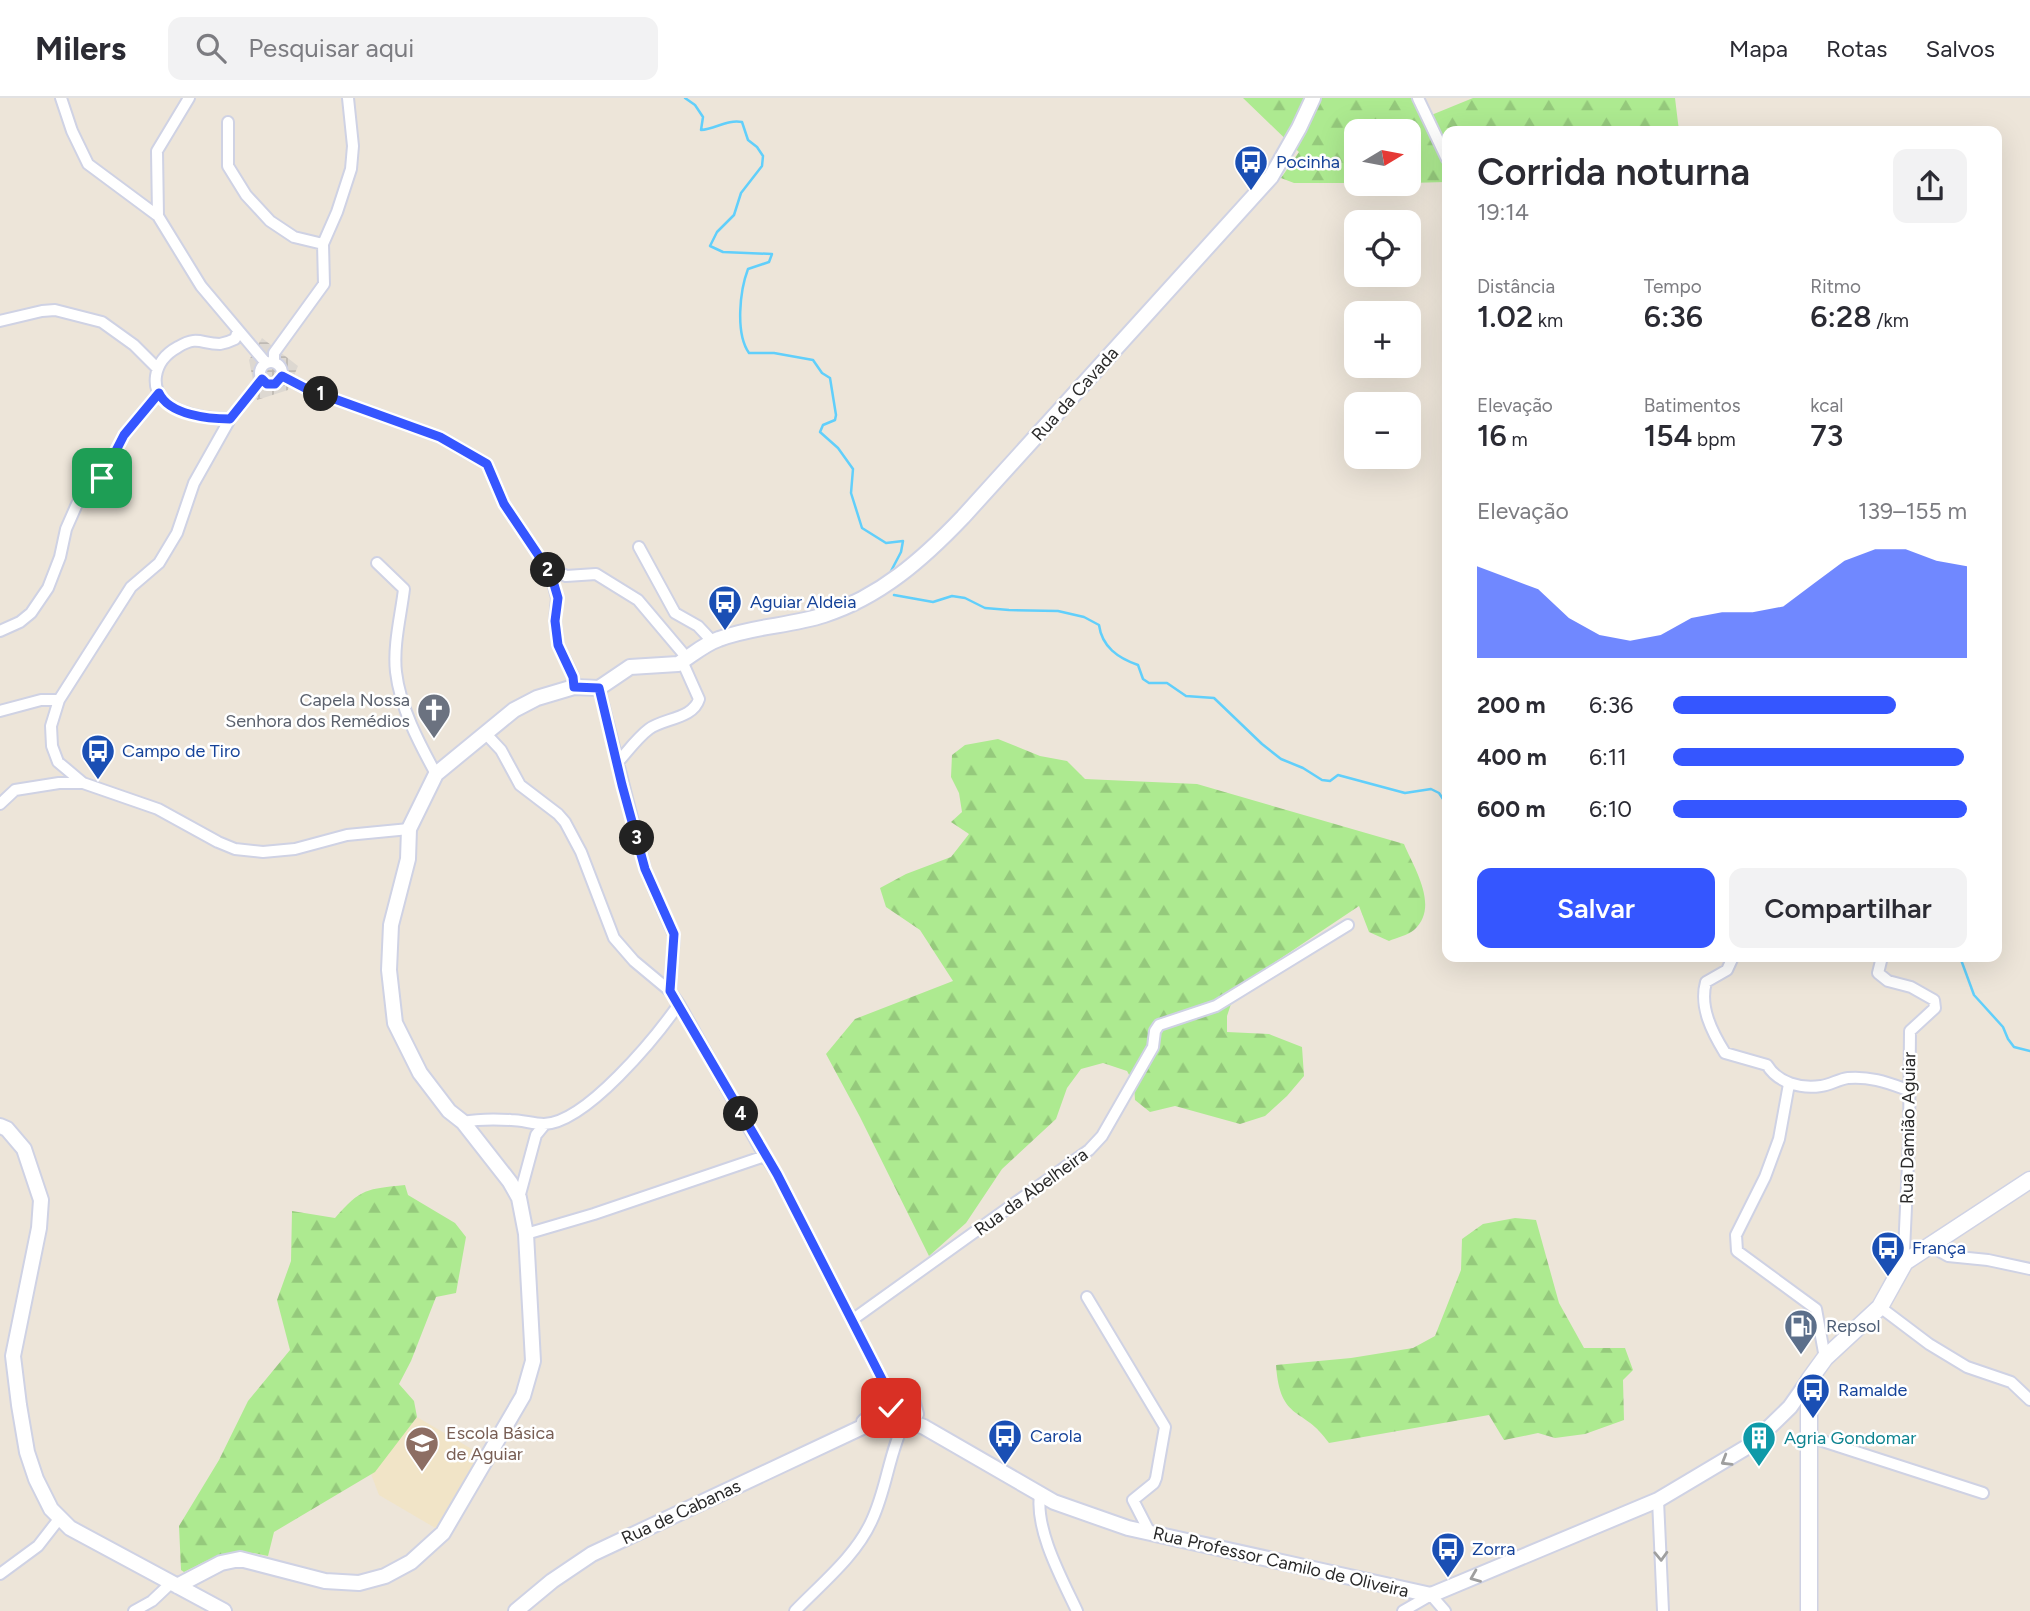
<!DOCTYPE html>
<html lang="pt">
<meta charset="utf-8">
<style>
:root{--surface:#fff;--page:#f2f2f3;--text:#2b2b33;--muted:#7c7c81;--line:#e1e1e2;--accent:#3556ff}
body{margin:0;font-family:Figtree,sans-serif;background:var(--page);color:var(--text);height:100vh;display:flex;flex-direction:column;font-size:26px;white-space:nowrap}
*{box-sizing:border-box;margin:0}
p{font-size:23px;color:var(--muted)}
.icon{flex:none;width:38px;height:38px;fill:none;stroke:currentColor;stroke-width:2;stroke-linecap:round;stroke-linejoin:round}
.map{position:relative;flex:1;overflow:hidden}
.sheet{position:absolute;left:1442px;top:28px;width:560px;height:836px;display:flex;flex-direction:column;background:var(--surface);border-radius:14px;box-shadow:0 7px 28px #0002}
.sheet>*{flex:none}
.needle{width:46px;rotate:80deg}
.tools{position:absolute;left:1344px;top:21px;display:grid;gap:14px}
.tools a{display:grid;place-items:center;width:77px;height:77px;border-radius:14px;background:var(--surface);box-shadow:0 7px 28px #0002;font-size:35px}
.pin{position:absolute;display:grid;place-items:center;width:60px;height:60px;color:#fff;margin:-30px;border-radius:14px;box-shadow:0 4px 10px #0006}
.km{position:absolute;width:35px;height:35px;margin:-18px;border-radius:50%;background:#222;color:#fff;font-size:19px;line-height:35px;text-align:center}
.round{display:grid;place-items:center;flex:none;width:74px;height:74px;border-radius:14px;background:var(--page)}
.headline{display:flex;align-items:center;justify-content:space-between;height:119px;padding:0 35px}
h1{font-size:38px;font-weight:600;line-height:52px}
.metrics{display:grid;grid-template-columns:repeat(3,1fr);gap:10px;height:119px;padding:7px 35px}
.metrics div{display:grid;align-content:center}
.metrics b{font-size:30px;font-weight:600}
.metrics small{font-size:19px;font-weight:400}
.metrics p{font-size:19px}
.chart{height:196px;padding:14px 35px}
.chart p{display:flex;justify-content:space-between}
.chart svg{width:100%;height:126px;margin-top:7px;fill:var(--accent);opacity:.7}
.button{display:flex;gap:14px;margin-top:auto;padding:14px 35px}
.button a{flex:1;height:80px;border-radius:14px;background:var(--accent);color:#fff;font-size:28px;font-weight:600;line-height:80px;text-align:center}
.button a+a{background:var(--page);color:var(--text)}
ul{padding:0 35px;list-style:none;font-size:23px}
li{display:grid;grid-template-columns:112px 84px 1fr;align-items:center;height:52px}
li i{height:18px;border-radius:9px;background:var(--accent)}
header{display:flex;align-items:center;gap:42px;box-sizing:border-box;height:98px;padding:0 35px;background:var(--surface);border-bottom:2px solid var(--line)}
header strong{font-size:33px}
nav{display:flex;gap:38px;margin-inline-start:auto;font-size:24px}
.search{width:490px;height:63px;background:var(--page);display:flex;align-items:center;gap:18px;box-sizing:border-box;padding:0 24px;border-radius:14px;color:var(--muted);font-size:26px}
.map>svg:first-child{display:block}
.education{fill:#f1e4c7}
.forest{fill:url(#forest-firs)}
.plaza{fill:url(#plaza-grid)}
.lines{fill:none;stroke-linecap:round;stroke-linejoin:round}
.stream{stroke:#61cffb;stroke-width:2.5}
.minor-casing{stroke:#cfd2e4;stroke-width:14}
.tertiary-casing{stroke:#cfd2e4;stroke-width:18}
.secondary-casing{stroke:#cfd2e4;stroke-width:19}
.minor{stroke:#fff;stroke-width:10}
.tertiary{stroke:#fff;stroke-width:14}
.secondary{stroke:#fff;stroke-width:16}
.oneway{stroke:#9f9f9f}
.route-casing{stroke:#fff;stroke-width:14}
.route{stroke:#3556ff;stroke-width:9}
.labels{text-anchor:middle;stroke-width:5;stroke-linejoin:round;paint-order:stroke}
.transit-label{font-size:18px;fill:#164399;stroke:#fff;text-anchor:start}
.street-label{font-size:18px;fill:#292929;stroke:#fff}
.worship-label{font-size:18px;fill:#5b616d;stroke:#fff;text-anchor:end}
.service-label{font-size:18px;fill:#4e5e75;stroke:#fff;text-anchor:start}
.education-label{font-size:18px;fill:#785e54;stroke:#fff;text-anchor:start}
.culture-label{font-size:18px;fill:#0d838f;stroke:#fff;text-anchor:start}
</style>
<header>
<strong>Milers</strong>
<div class="search"><svg class="icon" aria-label="search" viewBox="0 0 24 24"><circle cx="10" cy="10" r="6"/><path d="M15 15l6 6"/></svg>Pesquisar aqui</div>
<nav><a>Mapa</a><a>Rotas</a><a>Salvos</a></nav>
</header>
<div class="map">
<svg width="2030" height="1513" viewBox="0 0 2030 1513">
<defs>
<pattern id="forest-firs" width="22" height="20" patternUnits="userSpaceOnUse" patternTransform="scale(1.75)"><rect width="22" height="20" fill="#adea90"/><path d="M5 1l3.5 6h-7zM16 11l3.5 6h-7z" fill="#95c97c"/></pattern>
<pattern id="plaza-grid" width="8" height="8" patternUnits="userSpaceOnUse" patternTransform="scale(1.75)"><rect width="8" height="8" fill="#ddd8d1"/><path d="M0 4h8M4 0v8" fill="none" stroke="#beb9b3"/></pattern>
</defs>
<rect width="100%" height="100%" fill="#ede5d9"/>
<path class="education" d="M 417,1319 L 482,1357 L 437,1431 L 379,1397 L 371,1376 Z"/>
<path class="forest" d="M 1243,0 L 1415,0 L 1424,20 L 1473,0 L 1675,0 L 1679,33 L 1447,33 L 1447,84 L 1409,85 L 1409,33 L 1356,33 L 1356,85 L 1294,85 L 1281,80 L 1299,54 Z
M 998,641 L 1040,658 L 1067,663 L 1085,681 L 1197,686 L 1404,746 C 1414,770 1440,809 1414,832 C 1408,837 1396,840 1389,843 L 1369,834 L 1359,808 L 1244,885 L 1231,906 L 1227,918 L 1227,934 L 1269,936 L 1302,949 L 1304,978 L 1287,998 L 1265,1018 L 1240,1026 L 1175,1008 L 1150,1014 L 1135,1002 L 1134,986 L 1127,973 L 1103,965 L 1081,971 L 1067,990 L 1056,1021 L 1002,1071 L 966,1125 L 929,1158 L 860,1019 L 826,956 L 855,921 L 953,883 L 920,832 L 886,809 L 880,790 L 906,776 L 951,759 L 969,736 L 951,724 L 962,714 L 959,695 L 951,679 L 952,657 L 965,647 Z
M 405,1087 L 408,1097 L 455,1125 L 466,1139 L 456,1195 L 436,1199 L 411,1263 L 399,1286 L 414,1303 L 417,1319 L 375,1374 L 274,1434 L 268,1458 C 230,1449 218,1457 184,1474 L 181,1472 L 179,1428 L 219,1362 L 248,1303 L 290,1252 L 277,1202 L 291,1163 L 292,1113 L 335,1120 C 361,1090 367,1091 405,1087 Z
M 1515,1120 L 1536,1122 L 1559,1205 L 1584,1250 L 1625,1250 L 1633,1272 L 1623,1282 L 1624,1322 L 1585,1336 L 1555,1340 L 1538,1335 L 1504,1342 L 1489,1317 L 1329,1345 C 1304,1308 1280,1325 1276,1267 L 1351,1260 L 1413,1250 L 1435,1238 L 1461,1172 L 1462,1141 L 1483,1126 Z"/>
<path class="plaza" d="M 262,240 L 298,268 L 288,292 L 257,302 L 249,262 Z"/>
<g class="lines">
<path class="stream" d="M 685,0 L 695,7 L 703,19 L 701,32 C 715,31 728,21 742,24 L 748,42 L 757,49 L 763,58 L 762,68 L 741,95 L 734,117 L 717,134 L 710,148 L 723,154 L 772,156 L 769,164 L 748,171 C 740,192 735,235 749,255 L 774,255 L 813,262 L 822,275 L 830,280 L 836,317 L 835,322 L 823,327 L 820,334 L 838,350 L 853,371 L 851,395 L 862,430 L 886,445 L 903,443 L 901,454 L 890,475
M 894,497 L 933,504 L 952,498 L 965,500 L 985,510 L 1009,512 L 1058,513 L 1084,519 L 1099,527 C 1102,549 1118,560 1138,567 L 1143,581 L 1149,585 L 1167,585 L 1186,598 L 1214,600 L 1262,646 L 1281,661 L 1303,670 L 1322,682 L 1330,683 L 1338,677 L 1405,695 L 1431,691 L 1439,695 L 1447,707
M 1960,859 L 1974,897 L 2003,929 L 2008,941 L 2014,949 L 2030,953"/>
<g class="minor-casing">
<path id="minor" d="M 61,0 L 72,33 L 88,66 L 158,118
M 189,0 L 157,53 L 158,118 L 201,188 L 266,265
M 1418,0 L 1447,61
M 228,24 L 228,68 L 246,97 L 270,123 L 294,139 L 323,146
M 0,223 L 42,213 L 55,212 L 102,224 L 134,247 L 157,270
M260 275a11 11 0 1 1 22 0a11 11 0 1 1-22 0Z
M 274,264 L 274,255 L 324,186 L 323,146 L 337,114 L 351,71 L 353,48 L 348,0
M 282,278 L 307,291 L 440,339 L 487,366 L 504,406 L 551,476 L 557,500 L 555,523 L 558,547 L 573,578 L 574,589
M 230,321 C 204,321 151,314 156,278 C 158,264 167,255 178,249 C 198,237 201,246 220,246 C 225,245 231,243 235,241 L 238,233
M 639,449 L 675,515 L 698,528 L 713,544
M 377,465 L 404,491 C 401,517 393,547 396,574 C 400,609 419,645 436,676
M 546,467 L 566,478 L 596,476 L 638,502 L 687,560
M 0,533 L 20,524 L 31,515 L 48,490 L 60,459 L 66,431 L 77,406 L 102,380 L 124,337 L 159,295
M 599,590 L 645,771 L 674,837 L 670,893
M 0,613 L 41,602 L 59,602
M 486,636 L 501,652 L 520,687 L 558,716 L 565,724 L 581,754 L 614,840 L 634,863 L 670,893 L 679,906 L 760,1050 L 777,1076 L 887,1291 L 891,1309
M 618,664 C 628,653 637,640 649,631 C 664,620 693,621 699,601 L 682,563
M 83,685 L 58,664 L 52,648 L 51,628 L 59,602 L 131,489 L 159,465 L 177,435 L 194,385 L 230,321 L 262,281
M 0,706 L 15,692 L 59,685 L 83,685 L 158,711 L 218,744 L 235,751 L 263,754 L 295,751 L 347,737 L 409,731
M 1733,859 L 1727,872 L 1706,884 C 1699,909 1712,934 1725,955 L 1767,967 C 1778,985 1801,991 1821,988 C 1830,987 1839,981 1848,980 C 1870,978 1888,985 1908,992
M 1882,859 L 1878,875 L 1888,883 L 1911,889 L 1934,902 L 1935,910 L 1910,933 L 1909,1043 L 1904,1153 L 1905,1164
M 1789,986 L 1779,1041 L 1765,1079 L 1736,1137 L 1737,1153 L 1816,1211 L 1825,1260
M 463,1024 C 478,1021 495,1021 511,1022 C 522,1022 533,1026 544,1026 C 586,1025 656,939 679,906
M 519,1100 L 536,1037 L 545,1026
M 526,1136 L 594,1116 L 765,1058
M 1930,1148 L 1948,1158 L 1988,1162 L 2030,1171
M 1087,1199 L 1165,1329 L 1156,1380 L 1154,1385 L 1133,1402 L 1150,1435
M 1880,1209 L 1929,1246 L 1967,1269 L 2011,1284 L 2030,1302
M 852,1222 L 1089,1052 L 1102,1038 L 1153,949 L 1155,933 L 1159,927 L 1216,908 L 1348,827
M 1807,1338 L 1983,1395
M 1040,1397 C 1035,1432 1062,1481 1077,1513
M 1658,1402 L 1663,1513
M 0,1476 L 38,1448 L 59,1421
M 134,1513 L 152,1503 L 171,1485
M 795,1513 C 822,1485 856,1458 872,1422 C 887,1390 889,1354 905,1323
M 1403,1513 L 1431,1497 L 1445,1513"/>
</g>
<g class="tertiary-casing">
<path id="tertiary" d="M 0,1028 L 7,1031 L 24,1051 L 41,1102 L 39,1130 L 13,1258 L 19,1307 L 27,1354 L 36,1381 L 51,1411 L 70,1430 L 224,1513
M 907,1322 L 924,1329 L 1054,1404 L 1128,1430 L 1431,1497 L 1658,1402 L 1752,1346 L 1790,1309 L 1809,1282
M 864,1324 L 887,1304 L 902,1300 L 913,1305 L 916,1316
M 177,1488 L 221,1465 L 240,1461 L 325,1483 L 359,1485 L 385,1478 L 411,1464 L 443,1435 L 523,1298 L 533,1263 L 526,1136 L 519,1100 L 510,1084 L 463,1024 L 449,1013 L 420,975 L 395,925 L 389,872 L 391,827 L 408,761 L 409,731 L 436,676 L 514,612 L 537,600 L 574,589 L 599,590 L 630,569 L 678,566 C 691,558 704,546 719,541 C 753,528 790,528 824,517 C 880,499 923,461 963,419 L 1271,79 L 1299,30 L 1313,0
M 516,1513 L 552,1483 L 592,1456 L 871,1325 C 876,1323 883,1319 888,1319 C 900,1319 913,1332 914,1309"/>
</g>
<g class="secondary-casing">
<path id="secondary" d="M 1809,1513 L 1809,1282 L 1825,1260 L 1880,1209 L 1905,1164 L 2030,1082"/>
</g>
<use href="#minor" class="minor"/>
<use href="#tertiary" class="tertiary"/>
<use href="#secondary" class="secondary"/>
</g>
<defs><path id="oneway-chevron" d="M-2-3.5L2.5 0L-2 3.5" fill="none" stroke-width="1.6" stroke-linecap="round" stroke-linejoin="round" transform="scale(1.75)"/></defs>
<g class="oneway">
<use href="#oneway-chevron" transform="translate(1726 1363) rotate(149)"/>
<use href="#oneway-chevron" transform="translate(1661 1458) rotate(88)"/>
<use href="#oneway-chevron" transform="translate(1475 1479) rotate(158)"/>
</g>
<g class="lines">
<g class="route-casing">
<path id="route" d="M 102,380 L 124,337 L 159,295 C 169,317 209,321 230,321 L 262,281 L 267,286 L 275,286 L 282,278 L 307,291 L 440,339 L 487,366 L 504,406 L 551,476 L 558,500 L 555,523 L 558,547 L 573,579 L 574,589 L 599,590 L 622,687 L 645,771 L 674,836 L 670,893 L 777,1076 L 887,1291 L 891,1310"/>
</g>
<use href="#route" class="route"/>
</g>
<defs>
<g id="bus-pin" transform="scale(1.75)"><path d="M0 17L-7.5 6A9.5 9.5 0 1 1 7.5 6Z" fill="#1a4fb4" stroke="#fff"/><path d="M-5-6H5V4H4V6H2V4H-2V6H-4V4H-5ZM-3.5-4V0h7V-4ZM-3.5 1.2v1.5H-2V1.2ZM2 1.2v1.5H3.5V1.2Z" fill="#fff"/></g>
<g id="church-pin" transform="scale(1.75)"><path d="M0 17L-7.5 6A9.5 9.5 0 1 1 7.5 6Z" fill="#6b7280" stroke="#fff"/><path d="M-1.2-6h2.4v3.5h3.3v2.4h-3.3V6h-2.4V-.1h-3.3v-2.4h3.3Z" fill="#fff"/></g>
<g id="fuel-pin" transform="scale(1.75)"><path d="M0 17L-7.5 6A9.5 9.5 0 1 1 7.5 6Z" fill="#5c6f8a" stroke="#fff"/><path d="M-5.5-6h7V0h2V4h1.3V-2.5L3-4.5l.8-.8L6-3V5H2.5V1h-1V6h-7ZM-4.2-4.7v3.2H.2V-4.7Z" fill="#fff"/></g>
<g id="building-pin" transform="scale(1.75)"><path d="M0 17L-7.5 6A9.5 9.5 0 1 1 7.5 6Z" fill="#0f9aa8" stroke="#fff"/><path d="M-4-6H4V6H1V3H-1V6H-4ZM-2.5-4.3h1.7v1.8h-1.7ZM.8-4.3h1.7v1.8H.8ZM-2.5-1h1.7V.8h-1.7ZM.8-1h1.7V.8H.8Z" fill="#fff"/></g>
<g id="school-pin" transform="scale(1.75)"><path d="M0 17L-7.5 6A9.5 9.5 0 1 1 7.5 6Z" fill="#8d6e63" stroke="#fff"/><path d="M0-5L7-2L0 1L-7-2ZM-4 1L0 2.5L4 1V4Q0 6-4 4Z" fill="#fff"/></g>
</defs>
<g fill-rule="evenodd">
<use href="#bus-pin" x="1251" y="64"/>
<use href="#bus-pin" x="725" y="504"/>
<use href="#church-pin" x="434" y="612"/>
<use href="#bus-pin" x="98" y="653"/>
<use href="#bus-pin" x="1888" y="1150"/>
<use href="#fuel-pin" x="1801" y="1228"/>
<use href="#bus-pin" x="1813" y="1292"/>
<use href="#bus-pin" x="1005" y="1338"/>
<use href="#building-pin" x="1759" y="1340"/>
<use href="#school-pin" x="422" y="1345"/>
<use href="#bus-pin" x="1448" y="1451"/>
</g>
<g class="labels">
<g class="transit-label">
<text x="1276" y="70">Pocinha</text>
<text x="750" y="510">Aguiar Aldeia</text>
<text x="122" y="659">Campo de Tiro</text>
<text x="1912" y="1156">França</text>
<text x="1838" y="1298">Ramalde</text>
<text x="1030" y="1344">Carola</text>
<text x="1472" y="1457">Zorra</text>
</g>
<g class="street-label">
<text transform="translate(1075 296) rotate(-48)" y="6">Rua da Cavada</text>
<text transform="translate(1908 1030) rotate(-89)" y="6">Rua Damião Aguiar</text>
<text transform="translate(1031 1094) rotate(-36)" y="6">Rua da Abelheira</text>
<text transform="translate(681 1414) rotate(-25)" y="6">Rua de Cabanas</text>
<text transform="translate(1281 1464) rotate(13)" y="6">Rua Professor Camilo de Oliveira</text>
</g>
<g class="worship-label">
<text x="410" y="608">Capela Nossa<tspan x="410" dy="21">Senhora dos Remédios</tspan></text>
</g>
<g class="service-label">
<text x="1826" y="1234">Repsol</text>
</g>
<g class="education-label">
<text x="446" y="1341">Escola Básica<tspan x="446" dy="21">de Aguiar</tspan></text>
</g>
<g class="culture-label">
<text x="1784" y="1346">Agria Gondomar</text>
</g>
</g>
</svg>
<div class="tools">
<a><svg class="needle" viewBox="-14 -14 28 28"><path d="M0-13l5 13h-10z" fill="#e53935"/><path d="M0 13l5-13h-10z" fill="#7c7c81"/></svg></a>
<a><svg class="icon" aria-label="locate" viewBox="0 0 24 24"><circle cx="12" cy="12" r="6"/><path d="M12 2v4M12 18v4M2 12h4M18 12h4"/></svg></a>
<a>+</a>
<a>−</a>
</div>
<div class="pin" style="left:102px;top:380px;background:#1e9e55"><svg class="icon" aria-label="arrive" viewBox="0 0 24 24"><path d="M6 21V4h12l-3 4 3 4H6"/></svg></div>
<div class="pin" style="left:891px;top:1310px;background:#d93025"><svg class="icon" aria-label="check" viewBox="0 0 24 24"><path d="M5 12l5 5 9-10"/></svg></div>
<b class="km" style="left:321px;top:296px">1</b>
<b class="km" style="left:548px;top:472px">2</b>
<b class="km" style="left:637px;top:740px">3</b>
<b class="km" style="left:741px;top:1016px">4</b>
<section class="sheet">
<div class="headline"><div><h1>Corrida noturna</h1><p>19:14</p></div><a class="round"><svg class="icon" aria-label="share" viewBox="0 0 24 24"><path d="M12 15V3M7 8l5-5 5 5M5 13v7h14v-7"/></svg></a></div>
<div class="metrics">
<div><p>Distância</p><b>1.02<small> km</small></b></div>
<div><p>Tempo</p><b>6:36</b></div>
<div><p>Ritmo</p><b>6:28<small> /km</small></b></div>
</div>
<div class="metrics">
<div><p>Elevação</p><b>16<small> m</small></b></div>
<div><p>Batimentos</p><b>154<small> bpm</small></b></div>
<div><p>kcal</p><b>73</b></div>
</div>
<div class="chart"><p><span>Elevação</span>139–155 m</p>
<svg viewBox="0 0 160 44" preserveAspectRatio="none"><path d="M0 44V12L10 16L20 20L30 30L40 36L50 38L60 36L70 30L80 28L90 28L100 26L110 18L120 10L130 6L140 6L150 10L160 12V44z"/></svg>
</div>
<ul>
<li><b>200 m</b>6:36<i style="width:76%"></i></li>
<li><b>400 m</b>6:11<i style="width:99%"></i></li>
<li><b>600 m</b>6:10<i style="width:100%"></i></li>
</ul>
<div class="button"><a>Salvar</a><a>Compartilhar</a></div>
</section>
</div>
